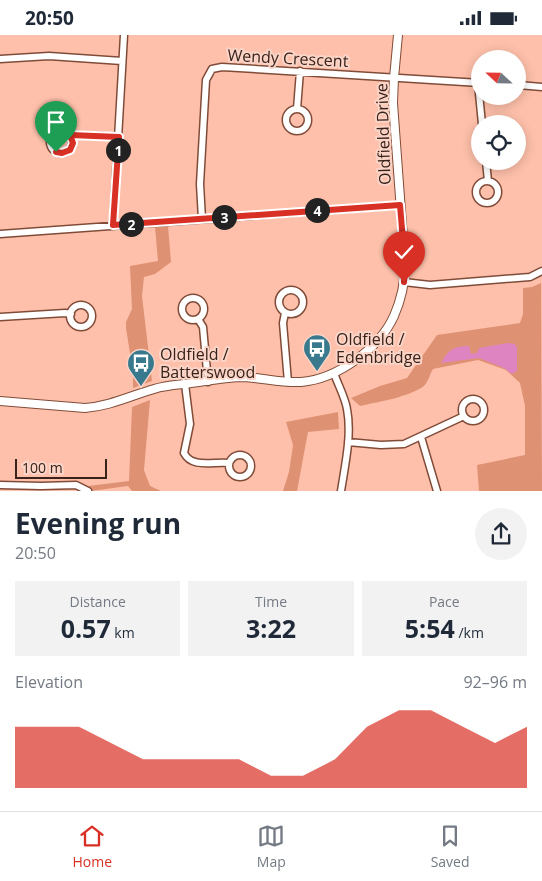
<!DOCTYPE html>
<meta charset="utf-8">
<style>
:root{--surface:#fff;--page:#f2f2f3;--text:#1f2937;--muted:#747a83;--line:#e0e1e3;--accent:#d93025}
body{margin:0;font-family:"Open Sans",sans-serif;background:var(--page);color:var(--text);height:100vh;display:flex;flex-direction:column;font-size:19px;white-space:nowrap}
*{box-sizing:border-box;margin:0}
p{font-size:16px;color:var(--muted)}
.icon{flex:none;width:28px;height:28px;fill:none;stroke:currentColor;stroke-width:2;stroke-linecap:round;stroke-linejoin:round}
.map{position:relative;height:456px;overflow:hidden}
.sheet{display:flex;flex-direction:column;background:var(--surface);flex:1}
.sheet>*{flex:none}
.needle{width:32px;rotate:292deg}
.fabs{position:absolute;left:471px;top:15px;display:grid;gap:10px}
.fabs a{display:grid;place-items:center;width:55px;height:55px;border-radius:50%;background:var(--surface);box-shadow:0 2px 12px #0003;font-size:25px}
.scale{position:absolute;left:15px;bottom:12px;width:92px;box-sizing:border-box;padding-left:5px;border:2px solid #392219;border-top:0;font-size:14px;line-height:18px;white-space:nowrap;color:#392219;-webkit-text-stroke:4px #fad4c7;paint-order:stroke}
.pin{position:absolute;display:grid;place-items:center;width:42px;height:42px;color:#fff;margin:-51px -21px;border-radius:50% 50% 50% 0;rotate:-45deg;box-shadow:0 0 5px #0007}
.pin .icon{rotate:45deg}
.km{position:absolute;width:25px;height:25px;margin:-12px;border-radius:50%;background:#222;color:#fff;font-size:14px;line-height:25px;text-align:center}
.round{display:grid;place-items:center;flex:none;width:52px;height:52px;border-radius:26px;background:var(--page)}
.overview{display:flex;align-items:center;justify-content:space-between;height:85px;padding:0 15px}
h1{font-size:28px;font-weight:700;line-height:38px}
.stats{display:grid;grid-template-columns:repeat(3,1fr);gap:8px;height:85px;padding:5px 15px}
.stats div{display:grid;align-content:center;border-radius:0px;background:var(--page);text-align:center}
.stats b{font-size:25px;font-weight:700}
.stats small{font-size:14px;font-weight:400}
.stats p{font-size:14px}
.chart{height:140px;padding:10px 15px}
.chart p{display:flex;justify-content:space-between}
.chart svg{width:100%;height:90px;margin-top:5px;fill:var(--accent);opacity:.7}
.status{display:flex;justify-content:space-between;align-items:center;height:35px;padding:0 25px;background:var(--surface);direction:ltr}
.status svg{height:14px;fill:currentColor}
.tabs{display:flex;justify-content:space-around;align-items:center;height:70px;border-top:1px solid var(--line);background:var(--surface);font-size:14px;color:var(--muted)}
.tabs a{display:grid;justify-items:center;gap:2px}
.tabs .active{color:var(--accent)}
.map>svg:first-child{display:block}
.green{fill:#df9174}
.water{fill:#de85c1}
.lines{fill:none;stroke-linecap:round;stroke-linejoin:round}
.minor-casing{stroke:#804c39;stroke-width:9}
.tertiary-casing{stroke:#804c39;stroke-width:10}
.minor{stroke:#fff;stroke-width:6}
.tertiary{stroke:#fff;stroke-width:8}
.route-casing{stroke:#fff;stroke-width:10}
.route{stroke:#d93025;stroke-width:6}
.labels{text-anchor:middle;stroke-width:4;stroke-linejoin:round;paint-order:stroke}
.street-label{font-size:16px;fill:#392219;stroke:#fad4c7}
.poi-label{font-size:16px;fill:#392219;stroke:#fad4c7;text-anchor:start}
</style>
<div class="status"><b>20:50</b><svg viewBox="0 0 49 12"><path d="M0 12V9h3v3zM5 12V6h3v6zM10 12V3h3v9zM15 12V0h3v12zM26 1h20v11H26zM47 4h2v5h-2z"/></svg></div>
<div class="map">
<svg width="542" height="456" viewBox="0 0 542 456">
<rect width="100%" height="100%" fill="#fec0aa"/>
<path class="green" d="M 168,191 L 171,227 L 155,239 L 144,242 L 142,261 L 152,346 L 133,353 L 133,337 L 126,293 L 126,287 L 132,274 L 130,231 L 158,226 L 155,192 Z
M 541,248 L 542,456 L 479,456 L 477,430 L 525,420 L 525,371 L 520,348 L 506,335 L 478,325 L 433,334 C 430,339 428,347 424,351 C 409,362 378,367 360,371 L 351,363 L 380,351 L 407,343 L 437,300 L 520,288 L 523,279 L 523,253 L 532,252 Z
M 150,365 L 144,435 L 150,451 L 161,456 L 132,456 L 128,451 L 91,456 L 88,451 L 129,446 L 132,372 Z
M 338,377 L 339,394 L 308,397 L 297,456 L 283,456 L 289,437 L 293,410 L 286,387 Z"/>
<path class="water" d="M 508,308 L 515,309 L 517,313 L 517,336 L 512,339 L 504,333 L 479,323 L 441,328 C 448,315 454,311 469,311 L 471,319 L 477,318 L 479,313 Z"/>
<g class="lines">
<g class="minor-casing">
<path id="minor" d="M 0,24 L 49,21 L 122,26
M 478,48 L 482,89
M 518,50 L 542,52
M 297,74 L 300,36
M286 85a11 11 0 1 1 22 0a11 11 0 1 1-22 0Z
M50 107a11 11 0 1 1 22 0a11 11 0 1 1-22 0Z
M 70,100 L 119,102
M 486,126 L 488,146
M476 157a11 11 0 1 1 22 0a11 11 0 1 1-22 0Z
M 202,184 L 200,149 L 206,45 L 212,34 L 222,32 L 480,48
M 113,190 L 124,0
M 0,199 L 400,170
M 404,247 L 430,250 L 530,242 L 542,236
M279 267a12 12 0 1 1 24 0a12 12 0 1 1-24 0Z
M182 274a11 11 0 1 1 22 0a11 11 0 1 1-22 0Z
M70 281a11 11 0 1 1 22 0a11 11 0 1 1-22 0Z
M 285,278 L 283,288 L 288,347
M 0,282 L 65,278 L 71,279
M 198,284 L 203,292 L 208,347
M 334,338 C 338,350 345,362 347,374 C 352,400 345,430 341,456
M 185,349 L 190,389 L 184,418 C 192,434 214,426 229,428
M462 375a11 11 0 1 1 22 0a11 11 0 1 1-22 0Z
M 421,402 L 437,456
M 348,407 L 381,410 L 404,409 L 464,381
M229 431a11 11 0 1 1 22 0a11 11 0 1 1-22 0Z
M 0,450 L 41,451 L 76,450 L 88,456"/>
</g>
<g class="tertiary-casing">
<path id="tertiary" d="M 0,366 L 85,373 C 110,371 130,361 154,354 C 163,351 174,350 184,349 C 203,347 225,342 244,342 C 263,343 282,348 301,347 C 337,344 379,314 394,281 C 401,265 405,247 405,230 L 393,68 L 394,43 L 398,0"/>
</g>
<use href="#minor" class="minor"/>
<use href="#tertiary" class="tertiary"/>
</g>
<g class="lines">
<g class="route-casing">
<path id="route" d="M 56,117 L 62,118 L 70,115 L 73,108 L 70,100 L 119,102 L 113,190 L 400,170 L 405,230 L 404,247"/>
</g>
<use href="#route" class="route"/>
</g>
<defs>
<g id="bus-pin" transform="scale(1.4375)"><path d="M0 17L-7.5 6A9.5 9.5 0 1 1 7.5 6Z" fill="#39798d" stroke="#fad4c7"/><path d="M-5-6H5V4H4V6H2V4H-2V6H-4V4H-5ZM-3.5-4V0h7V-4ZM-3.5 1.2v1.5H-2V1.2ZM2 1.2v1.5H3.5V1.2Z" fill="#fff"/></g>
</defs>
<g fill-rule="evenodd">
<use href="#bus-pin" x="317" y="313"/>
<use href="#bus-pin" x="141" y="328"/>
</g>
<g class="labels">
<g class="street-label">
<text transform="translate(288 23) rotate(3)" y="6">Wendy Crescent</text>
<text transform="translate(383 99) rotate(-92)" y="6">Oldfield Drive</text>
</g>
<g class="poi-label">
<text x="336" y="310">Oldfield /<tspan x="336" dy="18">Edenbridge</tspan></text>
<text x="160" y="325">Oldfield /<tspan x="160" dy="18">Batterswood</tspan></text>
</g>
</g>
</svg>
<div class="fabs">
<a><svg class="needle" viewBox="-14 -14 28 28"><path d="M0-13l5 13h-10z" fill="#e53935"/><path d="M0 13l5-13h-10z" fill="#747a83"/></svg></a>
<a><svg class="icon" aria-label="locate" viewBox="0 0 24 24"><circle cx="12" cy="12" r="6"/><path d="M12 2v4M12 18v4M2 12h4M18 12h4"/></svg></a>
</div>
<div class="scale">100 m</div>
<div class="pin" style="left:56px;top:117px;background:#1e9e55"><svg class="icon" aria-label="arrive" viewBox="0 0 24 24"><path d="M6 21V4h12l-3 4 3 4H6"/></svg></div>
<div class="pin" style="left:404px;top:247px;background:#d93025"><svg class="icon" aria-label="check" viewBox="0 0 24 24"><path d="M5 12l5 5 9-10"/></svg></div>
<b class="km" style="left:118px;top:115px">1</b>
<b class="km" style="left:131px;top:189px">2</b>
<b class="km" style="left:224px;top:182px">3</b>
<b class="km" style="left:317px;top:175px">4</b>
</div>
<section class="sheet">
<div class="overview"><div><h1>Evening run</h1><p>20:50</p></div><a class="round"><svg class="icon" aria-label="share" viewBox="0 0 24 24"><path d="M12 15V3M7 8l5-5 5 5M5 13v7h14v-7"/></svg></a></div>
<div class="stats">
<div><p>Distance</p><b>0.57<small> km</small></b></div>
<div><p>Time</p><b>3:22</b></div>
<div><p>Pace</p><b>5:54<small> /km</small></b></div>
</div>
<div class="chart"><p><span>Elevation</span>92–96 m</p>
<svg viewBox="0 0 160 44" preserveAspectRatio="none"><path d="M0 44V14L10 14L20 14L30 22L40 30L50 30L60 30L70 30L80 38L90 38L100 30L110 14L120 6L130 6L140 14L150 22L160 14V44z"/></svg>
</div>
</section>
<nav class="tabs">
<a class="active"><svg class="icon" aria-label="home" viewBox="0 0 24 24"><path d="M3 11l9-7 9 7M6 9v11h12V9"/></svg>Home</a>
<a><svg class="icon" aria-label="map" viewBox="0 0 24 24"><path d="M3 6l6-2 6 2 6-2v14l-6 2-6-2-6 2zM9 4v14M15 6v14"/></svg>Map</a>
<a><svg class="icon" aria-label="saved" viewBox="0 0 24 24"><path d="M7 4h10v16l-5-4-5 4z"/></svg>Saved</a>
</nav>
